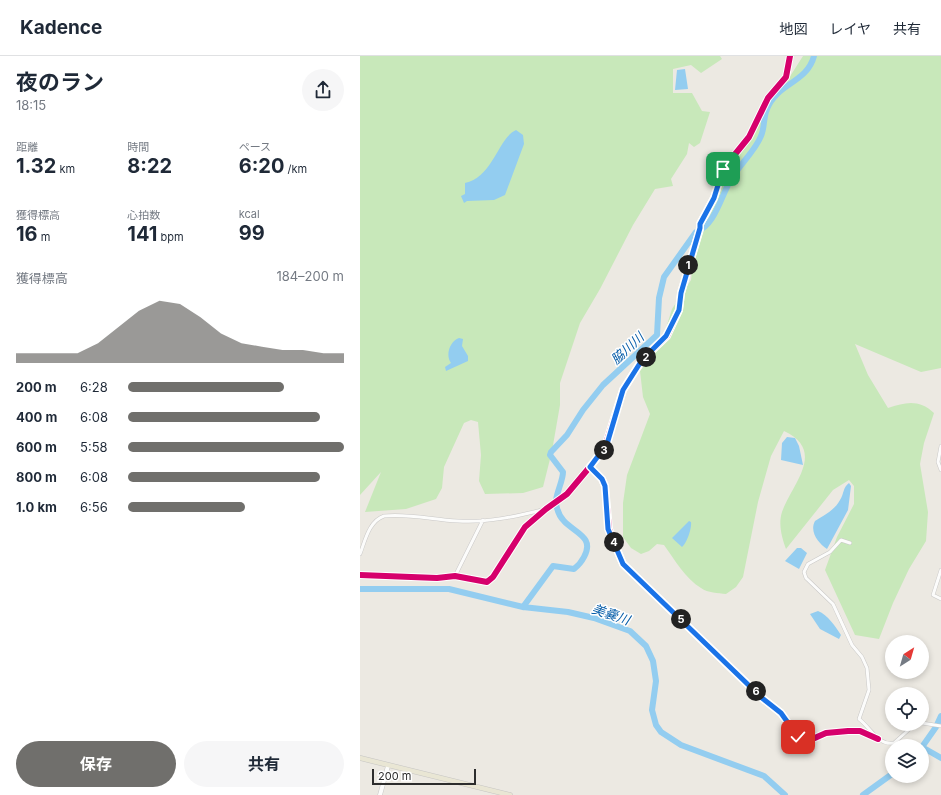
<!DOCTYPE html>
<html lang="ja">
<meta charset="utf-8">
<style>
:root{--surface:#fff;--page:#f6f6f7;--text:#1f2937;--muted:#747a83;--line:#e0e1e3;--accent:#706f6c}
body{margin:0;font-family:Inter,"Noto Sans JP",sans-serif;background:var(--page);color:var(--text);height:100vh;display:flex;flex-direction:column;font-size:15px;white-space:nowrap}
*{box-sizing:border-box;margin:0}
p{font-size:13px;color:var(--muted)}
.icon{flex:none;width:22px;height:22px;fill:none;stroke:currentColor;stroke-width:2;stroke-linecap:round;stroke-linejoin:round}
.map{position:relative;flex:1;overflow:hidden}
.sheet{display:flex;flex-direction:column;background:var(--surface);width:360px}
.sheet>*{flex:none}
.needle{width:26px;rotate:37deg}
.fabs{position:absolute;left:525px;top:579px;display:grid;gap:8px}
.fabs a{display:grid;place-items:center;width:44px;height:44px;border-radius:50%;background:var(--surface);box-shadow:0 2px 6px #0003;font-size:20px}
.scale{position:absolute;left:12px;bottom:10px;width:104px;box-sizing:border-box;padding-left:4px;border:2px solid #2d2d2d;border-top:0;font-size:11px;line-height:14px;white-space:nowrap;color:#2d2d2d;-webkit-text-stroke:3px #fff;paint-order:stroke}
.pin{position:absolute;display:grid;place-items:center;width:34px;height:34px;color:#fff;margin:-17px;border-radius:8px;box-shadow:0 2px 6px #0006}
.km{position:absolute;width:20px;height:20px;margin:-10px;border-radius:50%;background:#222;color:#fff;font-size:11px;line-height:20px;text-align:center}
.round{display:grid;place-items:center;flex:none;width:42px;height:42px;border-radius:21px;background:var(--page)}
.overview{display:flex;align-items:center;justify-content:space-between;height:68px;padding:0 16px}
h1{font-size:22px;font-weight:700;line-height:30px}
.stats{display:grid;grid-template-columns:repeat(3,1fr);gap:6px;height:68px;padding:4px 16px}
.stats div{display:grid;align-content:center}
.stats b{font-size:20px;font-weight:700}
.stats small{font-size:11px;font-weight:400}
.stats p{font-size:11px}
.chart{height:112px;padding:8px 16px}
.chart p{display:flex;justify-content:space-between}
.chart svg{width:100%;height:72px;margin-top:4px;fill:var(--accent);opacity:.7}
.button{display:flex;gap:8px;margin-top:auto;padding:8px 16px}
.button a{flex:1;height:46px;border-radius:24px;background:var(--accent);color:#fff;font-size:16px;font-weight:700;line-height:46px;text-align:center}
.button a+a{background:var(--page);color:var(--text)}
ul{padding:0 16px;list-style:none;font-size:13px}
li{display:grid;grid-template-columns:64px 48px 1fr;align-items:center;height:30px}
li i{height:10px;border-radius:5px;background:var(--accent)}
header{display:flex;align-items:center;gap:24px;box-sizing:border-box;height:56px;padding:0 20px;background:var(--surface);border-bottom:1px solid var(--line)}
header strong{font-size:19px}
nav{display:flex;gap:22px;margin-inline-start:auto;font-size:14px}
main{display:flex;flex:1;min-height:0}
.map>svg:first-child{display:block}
.green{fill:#c8e8ba}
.water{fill:#93cdf0}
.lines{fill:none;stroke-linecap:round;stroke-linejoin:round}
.river{stroke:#93cdf0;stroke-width:6}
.street-casing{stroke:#c9c8c7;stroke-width:4}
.secondary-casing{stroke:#c9c8c7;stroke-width:5}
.primary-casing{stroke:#c6c5c3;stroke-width:5.5}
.street{stroke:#fcfcfb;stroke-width:3}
.secondary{stroke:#fcfcfb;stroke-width:4}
.primary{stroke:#e9e6d4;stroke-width:4.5}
.cycleway-casing{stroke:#fff;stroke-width:8}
.cycleway{stroke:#d6006c;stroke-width:6}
.route-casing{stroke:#fff;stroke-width:8}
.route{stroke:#1a73e8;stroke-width:5}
.labels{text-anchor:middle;stroke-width:3;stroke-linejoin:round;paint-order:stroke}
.water-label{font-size:13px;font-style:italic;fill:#065da9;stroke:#fff}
</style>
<header>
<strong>Kadence</strong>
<nav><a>地図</a><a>レイヤ</a><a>共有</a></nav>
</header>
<main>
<section class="sheet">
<div class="overview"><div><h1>夜のラン</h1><p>18:15</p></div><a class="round"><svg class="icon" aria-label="share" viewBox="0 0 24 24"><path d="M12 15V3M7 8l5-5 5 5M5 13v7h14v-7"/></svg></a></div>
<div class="stats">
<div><p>距離</p><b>1.32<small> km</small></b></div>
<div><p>時間</p><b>8:22</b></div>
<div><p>ペース</p><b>6:20<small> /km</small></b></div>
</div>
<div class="stats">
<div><p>獲得標高</p><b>16<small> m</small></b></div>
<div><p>心拍数</p><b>141<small> bpm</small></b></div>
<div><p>kcal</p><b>99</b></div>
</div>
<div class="chart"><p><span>獲得標高</span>184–200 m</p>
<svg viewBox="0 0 160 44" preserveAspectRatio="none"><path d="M0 44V38L10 38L20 38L30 38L40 32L50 22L60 12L70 6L80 8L90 16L100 26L110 32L120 34L130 36L140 36L150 38L160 38V44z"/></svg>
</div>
<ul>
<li><b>200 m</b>6:28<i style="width:72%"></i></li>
<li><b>400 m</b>6:08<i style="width:89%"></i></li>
<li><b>600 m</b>5:58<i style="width:100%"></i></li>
<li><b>800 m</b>6:08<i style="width:89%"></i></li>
<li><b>1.0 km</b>6:56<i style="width:54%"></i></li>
</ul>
<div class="button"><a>保存</a><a>共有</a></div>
</section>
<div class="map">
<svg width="581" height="739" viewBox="0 0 581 739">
<rect width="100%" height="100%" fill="#ece9e2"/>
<path class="green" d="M 0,0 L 360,0 L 362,3 L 341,17 L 331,9 L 313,13 L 313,37 L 332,37 L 342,55 L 350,56 L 340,87 L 334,91 L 329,87 L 327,98 L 311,123 L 313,130 L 295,133 L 273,169 L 240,233 L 220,267 L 200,327 L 200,349 L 192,395 L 183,431 L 163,437 L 125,438 L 119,425 L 121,399 L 118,366 L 111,364 L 104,367 L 84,411 L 82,432 L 76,443 L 46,453 L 5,456 L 21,416 L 0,439 Z
M 443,0 L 581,0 L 581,312 L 561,316 L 495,288 L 508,319 L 528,352 C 546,346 559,343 574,357 L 564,387 L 560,408 L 568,456 L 566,485 L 549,513 L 533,547 L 519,583 L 495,579 L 465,514 L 477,481 L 494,448 L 494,430 L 489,424 L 473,434 L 426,493 C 422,482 418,468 422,456 C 432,428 467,395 424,375 L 411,400 L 398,446 L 383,521 L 376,531 L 366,538 C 358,537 348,537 341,532 C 326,523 314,503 304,489 L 297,488 L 289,495 L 281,498 L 271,492 L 263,481 L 263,447 L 267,419 L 290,358 L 283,341 L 280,315 L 301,288 L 312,253 L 331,224 L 334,197 L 352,154 L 359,127 L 375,95 L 422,33 Z"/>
<path class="water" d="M 325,13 L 328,33 L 315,34 L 317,14 Z
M 156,74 L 163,79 L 164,88 L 145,139 L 134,144 L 107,145 L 104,147 L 101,140 L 105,138 L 105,127 C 133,121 138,82 156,74 Z
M 99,282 L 103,283 L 102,290 L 108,300 L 108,305 L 86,315 L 85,311 L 91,307 C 85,299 90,285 99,282 Z
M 427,381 L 435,382 L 439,390 L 443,409 L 421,404 L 422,387 Z
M 489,427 L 491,430 L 488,454 L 467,493 C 459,488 449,476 455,465 C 464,459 475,454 480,444 C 484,438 483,431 489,427 Z
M 329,465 L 331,466 C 332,472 327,487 322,491 L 312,482 Z
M 437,492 L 441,492 L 447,497 L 439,513 L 425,505 Z
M 458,555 C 468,559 475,570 481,579 L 479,583 L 460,573 L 450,558 Z"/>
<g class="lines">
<path class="river" d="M 0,533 L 89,533 L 163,551 L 208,556 L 234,562 L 270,575 L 286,590 L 293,605 L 296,625 L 292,654 L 296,669 L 301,676 L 321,689 L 404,720 L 425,739
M 163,551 L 193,510 L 214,513 C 219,509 221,507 224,501 C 235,481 215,477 204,465 C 201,462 198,456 197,452 C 193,441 203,427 203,416 L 190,399 L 191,396 L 207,379 L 223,354 L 243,329 L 297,279 L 299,242 L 304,221 L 336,176 C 356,169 361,138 372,122 C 381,107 395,95 401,80 C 405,71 403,62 407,53 C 417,27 447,27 454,0
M 562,691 L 576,671 L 581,660
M 562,691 L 581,702
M 503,739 L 532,718"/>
<g class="street-casing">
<path id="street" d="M 581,390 L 578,406 L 581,414
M 230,411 L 242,423 L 245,430 L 249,473 L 263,508 L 402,642 L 421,657 L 438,681 L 448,685 L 466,677 L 488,675 L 500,675 L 518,683
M 490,487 L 481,484 L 470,496 L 448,508 L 444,516 L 446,522 L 473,548 L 492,589 L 502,601 L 507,612 L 509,634 L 499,663 C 511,672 518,690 534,687 L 554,669 L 557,668
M 0,498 C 5,485 9,465 24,460 C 47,457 74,464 98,465 C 127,467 158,460 186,453
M 581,514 L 573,539 L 581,543
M 0,519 L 77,522 L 95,520 L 127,526 L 133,521 L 165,471 L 186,453 L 207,438 L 244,394 L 263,334 L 282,304 L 307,280 L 319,254 L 321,237 L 340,173 L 340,168 L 354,142 L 363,113 L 389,81 L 408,42 L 426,21 L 430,0
M 95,520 L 123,464
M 562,667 L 581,670"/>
</g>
<g class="secondary-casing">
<path id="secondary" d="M 20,739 L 28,710"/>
</g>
<g class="primary-casing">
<path id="primary" d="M 0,702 L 150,739"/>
</g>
<use href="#street" class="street"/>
<use href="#secondary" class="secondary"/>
<use href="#primary" class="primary"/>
<g class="cycleway-casing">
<path id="cycleway" d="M 230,411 L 242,423 L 245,430 L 249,473 L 263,508 L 402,642 L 421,657 L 438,681 L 448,685 L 466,677 L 488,675 L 500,675 L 518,683
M 0,519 L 77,522 L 95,520 L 127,526 L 133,521 L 165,471 L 186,453 L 207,438 L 244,394 L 263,334 L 282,304 L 307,280 L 319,254 L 321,237 L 340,173 L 340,168 L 354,142 L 363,113 L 389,81 L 408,42 L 426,21 L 430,0"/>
</g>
<use href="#cycleway" class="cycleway"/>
</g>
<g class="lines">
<g class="route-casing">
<path id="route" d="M 363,113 L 354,142 L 340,168 L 340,172 L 321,237 L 319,254 L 306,280 L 282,304 L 263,334 L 247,388 L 230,411 L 242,423 L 245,430 L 248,473 L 263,508 L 402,642 L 421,657 L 438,681"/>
</g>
<use href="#route" class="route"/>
</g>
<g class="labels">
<g class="water-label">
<text transform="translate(267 292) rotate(-43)" y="5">脇川川</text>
<text transform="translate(251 558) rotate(19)" y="5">美嚢川</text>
</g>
</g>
</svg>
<div class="fabs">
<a><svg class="needle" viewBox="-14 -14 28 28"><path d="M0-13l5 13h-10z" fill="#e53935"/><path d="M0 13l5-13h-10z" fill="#747a83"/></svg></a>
<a><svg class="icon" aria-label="locate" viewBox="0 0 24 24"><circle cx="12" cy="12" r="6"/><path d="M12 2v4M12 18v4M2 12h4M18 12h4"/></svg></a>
<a><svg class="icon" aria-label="layers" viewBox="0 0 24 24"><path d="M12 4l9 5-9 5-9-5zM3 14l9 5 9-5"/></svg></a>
</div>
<div class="scale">200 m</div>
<div class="pin" style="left:363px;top:113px;background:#1e9e55"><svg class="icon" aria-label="arrive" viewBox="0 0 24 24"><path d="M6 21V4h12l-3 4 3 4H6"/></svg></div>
<div class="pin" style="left:438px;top:681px;background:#d93025"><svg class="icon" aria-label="check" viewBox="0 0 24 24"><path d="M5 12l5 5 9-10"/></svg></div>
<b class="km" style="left:328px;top:209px">1</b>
<b class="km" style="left:286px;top:301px">2</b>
<b class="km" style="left:244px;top:394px">3</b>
<b class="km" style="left:254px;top:486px">4</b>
<b class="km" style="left:321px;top:563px">5</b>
<b class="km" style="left:396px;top:635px">6</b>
</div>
</main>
